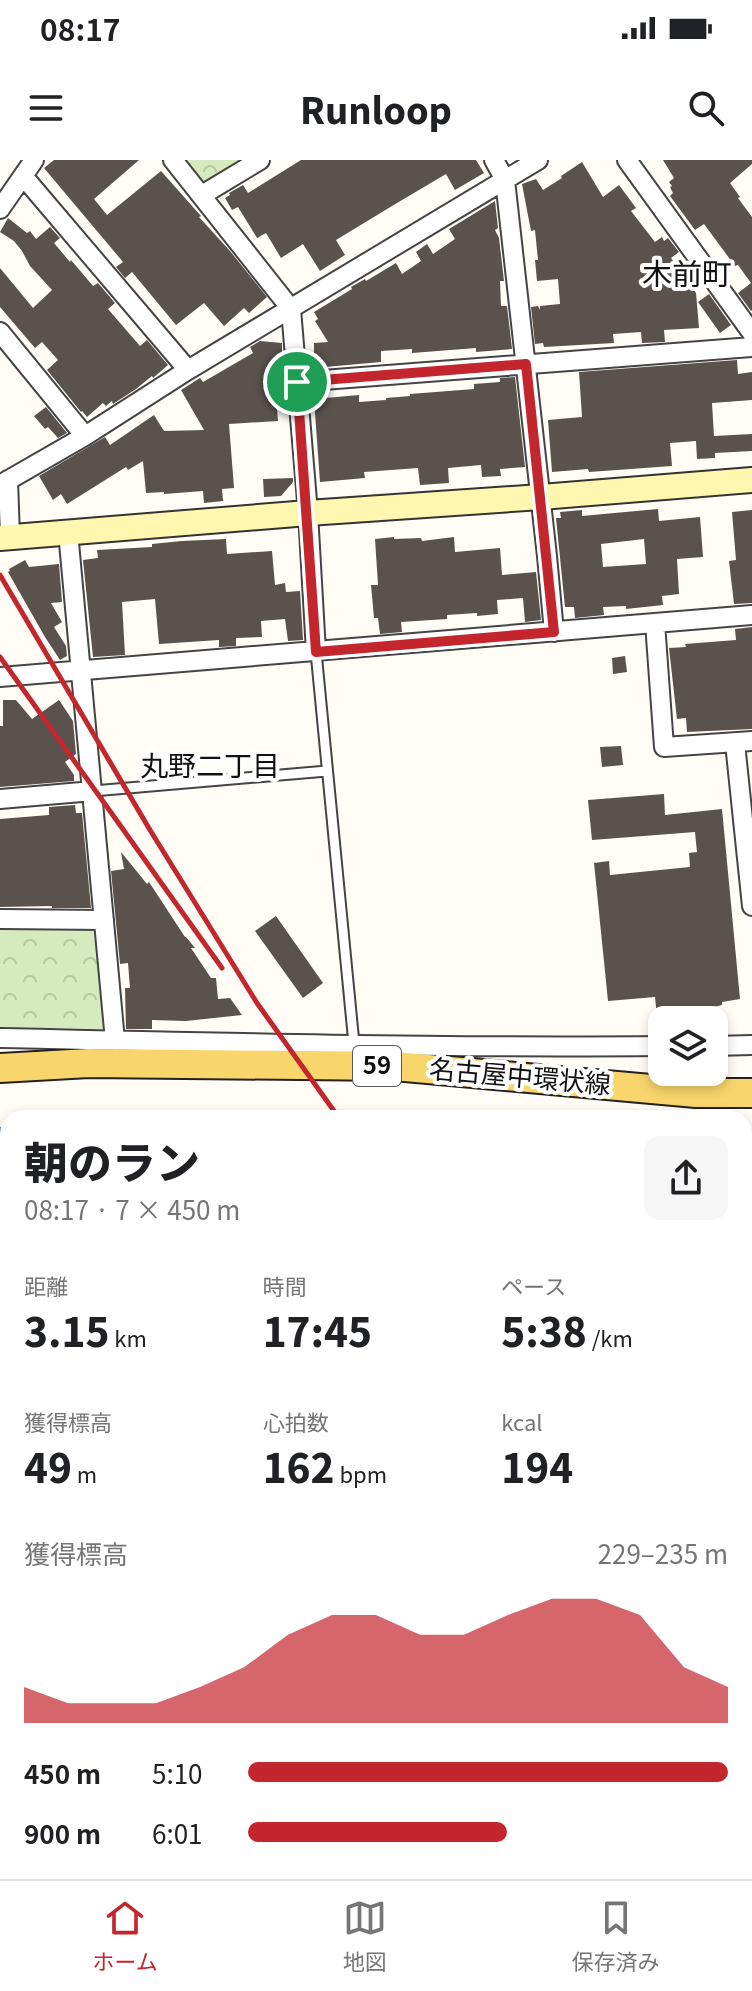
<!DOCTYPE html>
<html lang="ja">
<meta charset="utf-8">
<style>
:root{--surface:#fff;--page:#f6f6f6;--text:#202124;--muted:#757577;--line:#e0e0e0;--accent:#c4262e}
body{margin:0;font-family:Georgia,"Noto Sans JP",serif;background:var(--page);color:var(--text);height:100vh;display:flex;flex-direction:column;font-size:30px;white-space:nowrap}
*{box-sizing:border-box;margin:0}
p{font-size:26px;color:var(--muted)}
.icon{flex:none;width:44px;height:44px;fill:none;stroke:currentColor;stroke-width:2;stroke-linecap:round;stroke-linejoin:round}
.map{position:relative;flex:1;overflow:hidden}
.sheet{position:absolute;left:0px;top:950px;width:752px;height:770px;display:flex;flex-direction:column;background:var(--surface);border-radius:24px 24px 0 0;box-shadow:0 4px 12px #0003}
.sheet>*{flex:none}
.fabs{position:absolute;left:648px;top:846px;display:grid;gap:16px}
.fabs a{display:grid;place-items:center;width:80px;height:80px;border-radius:16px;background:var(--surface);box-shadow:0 4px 12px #0003;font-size:40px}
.pin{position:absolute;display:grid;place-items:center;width:68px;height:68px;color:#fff;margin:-34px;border:4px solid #fff;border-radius:50%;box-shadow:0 2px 8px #0007}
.round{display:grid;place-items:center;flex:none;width:84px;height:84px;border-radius:16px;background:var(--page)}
.headline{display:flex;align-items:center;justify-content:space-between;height:136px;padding:0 24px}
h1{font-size:44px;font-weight:800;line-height:60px}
.metrics{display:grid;grid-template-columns:repeat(3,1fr);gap:12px;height:136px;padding:8px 24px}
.metrics div{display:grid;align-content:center}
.metrics b{font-size:40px;font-weight:800}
.metrics small{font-size:22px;font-weight:400}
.metrics p{font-size:22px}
.chart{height:224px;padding:16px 24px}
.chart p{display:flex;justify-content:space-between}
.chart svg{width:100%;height:144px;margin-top:8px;fill:var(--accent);opacity:.7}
ul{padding:0 24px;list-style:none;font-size:26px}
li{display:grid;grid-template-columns:128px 96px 1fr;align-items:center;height:60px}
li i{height:20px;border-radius:10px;background:var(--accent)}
.status{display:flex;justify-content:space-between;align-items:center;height:56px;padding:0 40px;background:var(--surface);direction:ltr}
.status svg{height:22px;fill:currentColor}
header{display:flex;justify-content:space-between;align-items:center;height:104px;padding:0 24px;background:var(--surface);font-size:36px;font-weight:800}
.tab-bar{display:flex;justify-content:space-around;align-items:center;height:112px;border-top:2px solid var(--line);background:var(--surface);font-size:22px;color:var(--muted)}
.tab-bar a{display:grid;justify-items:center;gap:4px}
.tab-bar .selected{color:var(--accent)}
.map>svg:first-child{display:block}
.park{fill:url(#park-crowns)}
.water{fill:url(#water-ripples);stroke:#3f96cf;stroke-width:2}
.building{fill:#5a524d;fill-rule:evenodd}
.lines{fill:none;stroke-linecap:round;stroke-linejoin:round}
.lane-casing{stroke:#444;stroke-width:13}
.street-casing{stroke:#444;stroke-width:22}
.secondary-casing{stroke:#333;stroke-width:28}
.primary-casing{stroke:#222;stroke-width:32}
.lane{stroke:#fff;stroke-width:9}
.street{stroke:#fff;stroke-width:18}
.secondary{stroke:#fff6b0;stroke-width:24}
.primary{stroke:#f9d66b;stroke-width:28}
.rail{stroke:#c4262e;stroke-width:5}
.route-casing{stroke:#fff;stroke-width:16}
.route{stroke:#c4262e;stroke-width:10}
.labels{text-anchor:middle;stroke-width:8;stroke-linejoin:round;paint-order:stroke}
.shield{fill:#fff;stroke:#585858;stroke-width:2}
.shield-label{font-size:24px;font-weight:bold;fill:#111}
.street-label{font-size:26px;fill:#111;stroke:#fff}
.neighbourhood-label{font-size:28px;fill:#111;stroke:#fff}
.quarter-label{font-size:30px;fill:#111;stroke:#fff}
</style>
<div class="status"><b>08:17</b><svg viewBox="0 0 49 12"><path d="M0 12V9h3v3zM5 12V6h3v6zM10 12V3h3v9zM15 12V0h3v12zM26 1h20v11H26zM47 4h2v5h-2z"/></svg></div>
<header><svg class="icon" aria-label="menu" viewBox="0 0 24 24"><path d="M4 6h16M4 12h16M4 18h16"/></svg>Runloop<svg class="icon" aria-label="search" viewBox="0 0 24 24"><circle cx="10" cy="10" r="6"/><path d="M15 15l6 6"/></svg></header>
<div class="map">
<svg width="752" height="1719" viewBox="0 0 752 1719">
<defs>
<pattern id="park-crowns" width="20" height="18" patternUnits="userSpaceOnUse" patternTransform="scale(2)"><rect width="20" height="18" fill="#d5ebbd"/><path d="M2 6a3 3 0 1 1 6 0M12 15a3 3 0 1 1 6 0" fill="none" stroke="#b6c8a1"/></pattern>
<pattern id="water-ripples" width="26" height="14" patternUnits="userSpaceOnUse" patternTransform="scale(2)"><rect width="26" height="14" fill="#b9e0f7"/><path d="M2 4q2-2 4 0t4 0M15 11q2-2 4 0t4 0" fill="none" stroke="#9ebfd3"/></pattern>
</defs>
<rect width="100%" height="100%" fill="#fffdf5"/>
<path class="park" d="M 178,0 L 251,0 L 203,30 Z
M 0,767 L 95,770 L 105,872 L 0,874 Z"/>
<path class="water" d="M 0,968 L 8,968 L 8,1064 L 0,1064 Z
M 744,973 L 752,974 L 752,1073 L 744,1074 Z"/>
<path class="building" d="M 54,0 L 139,0 L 94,39 L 107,55 L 161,11 L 201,56 L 199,57 L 230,91 L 267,137 L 249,153 L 244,148 L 224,166 L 204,143 L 176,165 L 132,112 L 125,118 L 116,107 L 123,102 L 44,8 Z
M 301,0 L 476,0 L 484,13 L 455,30 L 446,14 L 397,43 L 336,80 L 345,95 L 320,111 L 303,84 L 281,98 L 266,73 L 257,78 L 238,47 L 232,50 L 225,38 L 230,35 L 229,33 L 243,25 L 248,33 Z
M 663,0 L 752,0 L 752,4 L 730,23 L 740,37 L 738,38 L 752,57 L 752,150 L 751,151 L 738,133 L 751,123 L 738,105 L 735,106 L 704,64 L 695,70 L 670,36 L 673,33 L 670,27 L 672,26 L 669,22 L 674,18 Z
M 582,2 L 603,37 L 619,25 L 636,48 L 631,51 L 655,82 L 662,77 L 664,81 L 668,78 L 679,92 L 671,98 L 696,133 L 699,168 L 664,170 L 665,182 L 642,183 L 641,172 L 613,174 L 614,183 L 544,187 L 543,183 L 535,184 L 531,147 L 538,146 L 540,150 L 540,146 L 560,144 L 558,119 L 537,121 L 535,100 L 538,100 L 535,70 L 531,71 L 522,24 L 536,19 L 543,30 L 562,18 L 561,16 Z
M 495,41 L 498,68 L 495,70 L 499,78 L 504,121 L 500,121 L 501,146 L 507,146 L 512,189 L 476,192 L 476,188 L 412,193 L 412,189 L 381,191 L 381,202 L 314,208 L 314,183 L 328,182 L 315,161 L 318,159 L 314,152 L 352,129 L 351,127 L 365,119 L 366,121 L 396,103 L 402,114 L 421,101 L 416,92 L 427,84 L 433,94 L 455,79 L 449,69 Z
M 8,58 L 27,73 L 30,71 L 36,79 L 50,67 L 60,78 L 54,83 L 70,102 L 71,100 L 93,126 L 98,123 L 115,143 L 108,149 L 140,186 L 147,180 L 168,205 L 153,218 L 152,216 L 136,229 L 113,244 L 112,241 L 106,246 L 103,243 L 87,257 L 82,251 L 81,252 L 47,210 L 58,200 L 42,182 L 35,188 L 0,147 L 0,108 L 33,148 L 52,130 L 30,106 L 22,91 L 14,81 L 0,72 Z
M 709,134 L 731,165 L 720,173 L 698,142 Z
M 260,181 L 282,183 L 282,208 L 274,208 L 278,261 L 229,264 L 234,328 L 222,329 L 223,341 L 204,343 L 203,331 L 164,334 L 164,332 L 146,333 L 143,301 L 128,310 L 126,307 L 67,344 L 61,334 L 53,340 L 39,316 L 105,277 L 110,285 L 154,255 L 164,271 L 204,270 L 181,230 L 200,218 L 203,222 L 253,193 L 250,187 Z
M 737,200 L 738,214 L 752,212 L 752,240 L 712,243 L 714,276 L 752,274 L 752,291 L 715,293 L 715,298 L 697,299 L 696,281 L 670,283 L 672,306 L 589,312 L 588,309 L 552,312 L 548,260 L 582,257 L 579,212 Z
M 515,217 L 525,307 L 500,309 L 501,316 L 482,317 L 481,305 L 448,308 L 449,323 L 420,325 L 418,308 L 364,312 L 365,318 L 320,322 L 314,239 L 359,235 L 359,242 L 386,240 L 386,238 L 410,236 L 410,234 L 474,229 L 474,224 L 500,222 L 500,218 Z
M 46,247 L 67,273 L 58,278 L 48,267 L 45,269 L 34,256 Z
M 293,318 L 293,322 L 281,336 L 264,337 L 263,319 Z
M 658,349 L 659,361 L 700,357 L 703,397 L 677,399 L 679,434 L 662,436 L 663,445 L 626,449 L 626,446 L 603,447 L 604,455 L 575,458 L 574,447 L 565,447 L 556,358 L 561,358 L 560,352 L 582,350 L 582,356 ZM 644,379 L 646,404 L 603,407 L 601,384 Z
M 752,350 L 752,443 L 734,444 L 729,401 L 736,400 L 732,352 Z
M 394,377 L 394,379 L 421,378 L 422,381 L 454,377 L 455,392 L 500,388 L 502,415 L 536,412 L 541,460 L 525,462 L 523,438 L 497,440 L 498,454 L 477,456 L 477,453 L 447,455 L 447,459 L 401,462 L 402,472 L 380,474 L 378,458 L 374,458 L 371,425 L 378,425 L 375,379 Z
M 226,379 L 227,394 L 272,391 L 275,425 L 285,423 L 286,432 L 300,431 L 303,480 L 288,481 L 285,459 L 261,461 L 262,477 L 236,478 L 236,486 L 219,487 L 219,480 L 159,484 L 155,439 L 122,442 L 125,495 L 93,497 L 83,400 L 98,398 L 97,390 L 152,387 L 152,384 L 182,381 Z
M 25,400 L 29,407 L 59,404 L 62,442 L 51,443 L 62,462 L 54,467 L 66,486 L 67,496 L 60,500 L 45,477 L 8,412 L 10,411 L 9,409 Z
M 752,467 L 752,569 L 687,572 L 686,558 L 677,559 L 669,488 L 686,487 L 685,484 L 736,480 L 735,469 Z
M 625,496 L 627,512 L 613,514 L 612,498 Z
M 3,540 L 16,540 L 32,559 L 59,540 L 73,561 L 76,594 L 65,602 L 74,615 L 74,621 L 0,627 L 0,566 L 3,566 Z
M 621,586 L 623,605 L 602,607 L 600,587 Z
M 664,634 L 665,655 L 722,649 L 740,839 L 722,842 L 722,845 L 683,855 L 657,857 L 655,837 L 608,841 L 594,703 L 609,701 L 610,715 L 690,707 L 689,693 L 697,692 L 695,672 L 592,680 L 588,640 Z
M 75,645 L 76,653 L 82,653 L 91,748 L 52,748 L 52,746 L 0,747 L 0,659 L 49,655 L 49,647 Z
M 121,692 L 147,724 L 149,722 L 185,777 L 186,777 L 195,788 L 191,788 L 211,818 L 216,818 L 218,839 L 230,838 L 242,855 L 186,861 L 152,860 L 152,869 L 126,869 L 125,828 L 130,828 L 128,803 L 120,804 L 111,711 L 124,709 Z
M 276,756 L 323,823 L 303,838 L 255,771 Z"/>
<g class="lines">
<g class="lane-casing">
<path id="lane" d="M 316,492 L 354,884
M 93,631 L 327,611"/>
</g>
<g class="street-casing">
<path id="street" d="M 173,0 L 291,149 L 308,353 L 316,492
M 494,0 L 505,20 L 547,396 L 554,472
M 627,0 L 752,173
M 23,16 L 188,210
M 202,35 L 260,0
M 0,49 L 34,0
M 0,172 L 85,276
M 297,222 L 752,187
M 8,320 L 10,377
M 0,325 L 85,276 L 188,210 L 538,0
M 68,372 L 115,881
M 655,463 L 664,587 L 752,581
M 0,517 L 752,455
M 735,583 L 752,746
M 0,639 L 93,631
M 0,759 L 104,760
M 0,878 C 221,883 441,888 662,886
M 714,886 L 752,885
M 0,1107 L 8,1107
M 744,1109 L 752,1109
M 0,1143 L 8,1143
M 744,1146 L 752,1146
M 0,1325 L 8,1325
M 744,1463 L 752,1463
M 0,1514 L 8,1513
M 744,1564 L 752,1575
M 744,1654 L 752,1653
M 88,1719 L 88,1712
M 219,1719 L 219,1712
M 329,1719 L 374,1712
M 600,1719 L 600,1712"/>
</g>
<g class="secondary-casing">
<path id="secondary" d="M 0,378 L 308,353 L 541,337 L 752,320"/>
</g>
<g class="primary-casing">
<path id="primary" d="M 0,908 L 89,903 L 394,906 L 696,933 L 752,933"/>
</g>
<use href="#lane" class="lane"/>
<use href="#street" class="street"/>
<use href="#secondary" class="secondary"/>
<use href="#primary" class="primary"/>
<path class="rail" d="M 0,415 L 150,670 L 257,843 L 339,958
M 0,497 L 222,808
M 744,1526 L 752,1537"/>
</g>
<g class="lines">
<g class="route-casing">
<path id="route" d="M 526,204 L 554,472 L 316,492 L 297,222 Z"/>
</g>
<use href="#route" class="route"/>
</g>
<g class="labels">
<rect class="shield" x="353" y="886" width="48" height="40" rx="6"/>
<g class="shield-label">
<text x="377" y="914">59</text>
</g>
<g class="street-label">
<text transform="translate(520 917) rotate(5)" y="9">名古屋中環状線</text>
</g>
<g class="neighbourhood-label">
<text x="210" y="616">丸野二丁目</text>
</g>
<g class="quarter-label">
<text x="687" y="125">木前町</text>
</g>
</g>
</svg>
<div class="fabs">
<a><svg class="icon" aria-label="layers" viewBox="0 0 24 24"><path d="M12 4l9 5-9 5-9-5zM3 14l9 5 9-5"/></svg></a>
</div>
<div class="pin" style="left:297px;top:222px;background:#1e9e55"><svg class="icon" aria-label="arrive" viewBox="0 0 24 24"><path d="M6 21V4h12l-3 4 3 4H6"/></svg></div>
<section class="sheet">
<div class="headline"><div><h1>朝のラン</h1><p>08:17 · 7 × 450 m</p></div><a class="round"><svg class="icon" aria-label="share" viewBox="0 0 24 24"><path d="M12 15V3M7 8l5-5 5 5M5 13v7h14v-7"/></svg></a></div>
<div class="metrics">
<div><p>距離</p><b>3.15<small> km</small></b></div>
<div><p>時間</p><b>17:45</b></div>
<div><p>ペース</p><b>5:38<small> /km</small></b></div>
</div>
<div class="metrics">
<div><p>獲得標高</p><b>49<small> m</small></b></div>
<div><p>心拍数</p><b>162<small> bpm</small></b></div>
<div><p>kcal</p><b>194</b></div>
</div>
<div class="chart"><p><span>獲得標高</span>229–235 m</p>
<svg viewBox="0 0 160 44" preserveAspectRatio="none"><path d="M0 44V33L10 38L20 38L30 38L40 33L50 27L60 17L70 11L80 11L90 17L100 17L110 11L120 6L130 6L140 11L150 27L160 33V44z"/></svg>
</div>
<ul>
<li><b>450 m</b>5:10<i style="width:100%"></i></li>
<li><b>900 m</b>6:01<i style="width:54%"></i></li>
</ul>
</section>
</div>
<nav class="tab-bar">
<a class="selected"><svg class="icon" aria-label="home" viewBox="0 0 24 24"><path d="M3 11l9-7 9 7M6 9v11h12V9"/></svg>ホーム</a>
<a><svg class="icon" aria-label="map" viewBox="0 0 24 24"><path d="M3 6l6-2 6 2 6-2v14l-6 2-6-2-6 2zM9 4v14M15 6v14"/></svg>地図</a>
<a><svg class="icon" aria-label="saved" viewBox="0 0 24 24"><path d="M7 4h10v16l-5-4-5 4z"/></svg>保存済み</a>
</nav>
